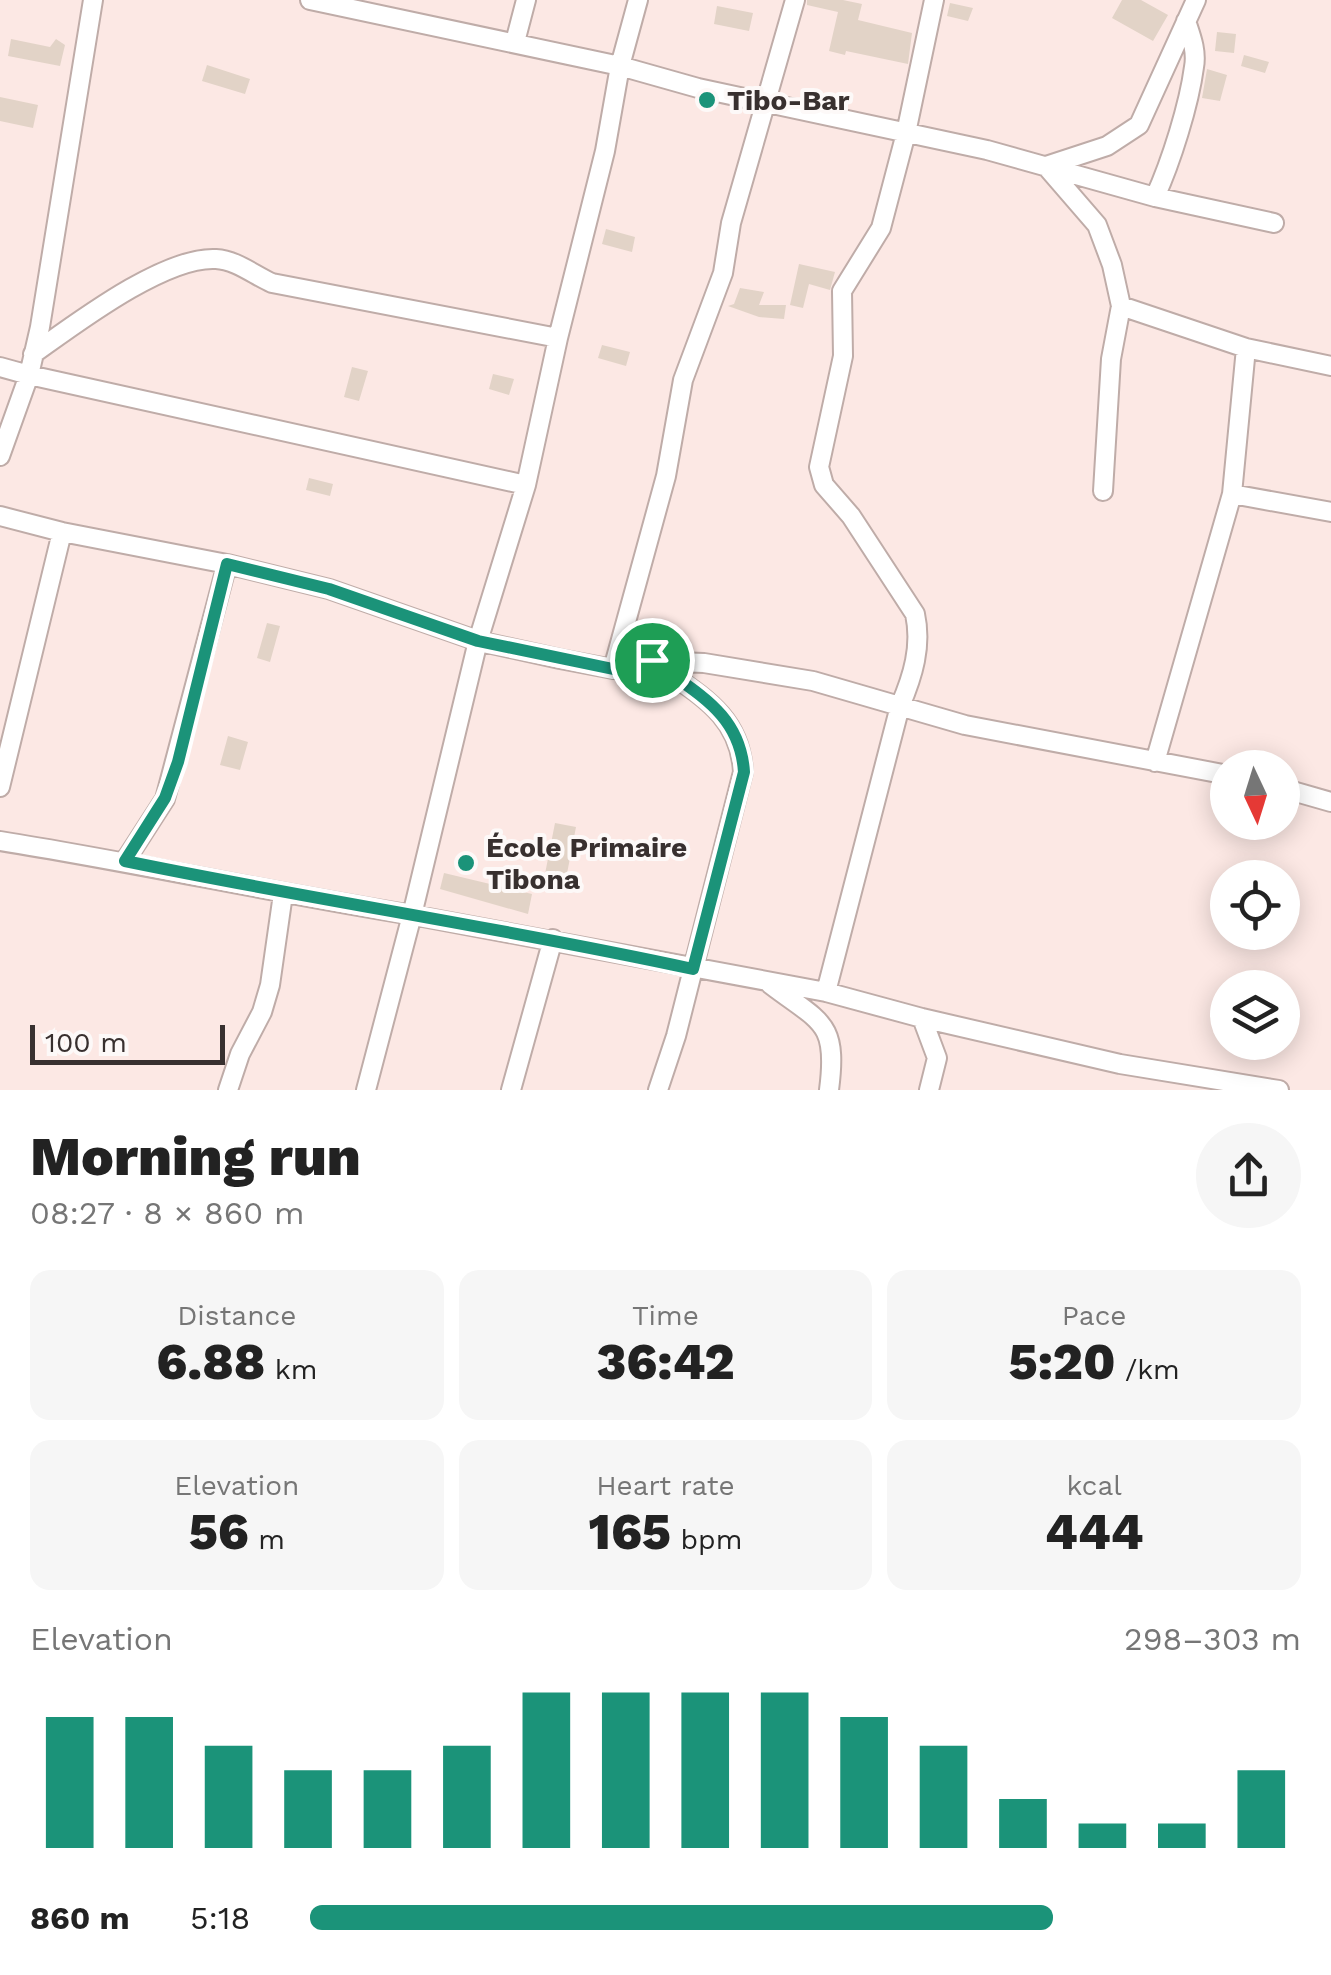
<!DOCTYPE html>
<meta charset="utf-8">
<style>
:root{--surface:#fff;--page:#f6f6f6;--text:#222;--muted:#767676;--accent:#1b9379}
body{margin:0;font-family:"Work Sans",sans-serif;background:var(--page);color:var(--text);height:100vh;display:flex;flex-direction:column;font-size:38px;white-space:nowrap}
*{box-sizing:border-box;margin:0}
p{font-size:32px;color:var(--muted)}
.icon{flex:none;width:55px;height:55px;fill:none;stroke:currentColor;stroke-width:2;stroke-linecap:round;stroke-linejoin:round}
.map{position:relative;height:1090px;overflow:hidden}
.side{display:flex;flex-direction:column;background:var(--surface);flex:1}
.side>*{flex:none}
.needle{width:65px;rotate:176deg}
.controls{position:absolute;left:1210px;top:750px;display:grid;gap:20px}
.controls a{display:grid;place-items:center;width:90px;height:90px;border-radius:50%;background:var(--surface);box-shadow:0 5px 25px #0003;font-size:50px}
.scale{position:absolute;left:30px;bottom:25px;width:195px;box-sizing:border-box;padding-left:10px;border:5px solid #38302f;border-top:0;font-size:28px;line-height:35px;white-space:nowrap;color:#38302f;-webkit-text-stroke:8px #fdf9f8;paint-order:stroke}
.pin{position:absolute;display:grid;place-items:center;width:85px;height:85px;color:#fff;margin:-42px;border:5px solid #fff;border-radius:50%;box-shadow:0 2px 10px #0007}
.round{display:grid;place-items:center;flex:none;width:105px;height:105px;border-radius:52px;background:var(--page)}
.summary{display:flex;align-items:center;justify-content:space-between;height:170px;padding:0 30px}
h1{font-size:55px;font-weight:800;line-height:75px}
.stats{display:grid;grid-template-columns:repeat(3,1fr);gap:15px;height:170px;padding:10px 30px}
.stats div{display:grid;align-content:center;border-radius:20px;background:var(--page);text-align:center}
.stats b{font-size:50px;font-weight:800}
.stats small{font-size:28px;font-weight:400}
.stats p{font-size:28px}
.chart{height:280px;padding:20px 30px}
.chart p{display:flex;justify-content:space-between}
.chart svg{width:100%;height:180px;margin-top:10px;stroke:var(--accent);stroke-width:6}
ul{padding:0 30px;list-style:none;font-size:32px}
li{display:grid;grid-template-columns:160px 120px 1fr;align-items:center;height:75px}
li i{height:25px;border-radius:12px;background:var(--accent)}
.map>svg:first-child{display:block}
.building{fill:#e2d3c7}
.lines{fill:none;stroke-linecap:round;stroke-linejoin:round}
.minor-casing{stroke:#bfaca8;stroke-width:22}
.minor{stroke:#fff;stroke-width:18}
.route-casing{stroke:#fff;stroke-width:20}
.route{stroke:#1b9379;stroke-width:12}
.poi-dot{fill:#1b9379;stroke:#fdf9f8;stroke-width:4}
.labels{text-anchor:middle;stroke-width:8;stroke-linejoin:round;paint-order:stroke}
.poi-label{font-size:28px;font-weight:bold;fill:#38302f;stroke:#fdf9f8;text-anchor:start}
</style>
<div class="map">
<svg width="1331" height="1090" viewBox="0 0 1331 1090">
<rect width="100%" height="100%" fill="#fce8e4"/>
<path class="building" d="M 807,0 L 843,0 L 862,4 L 858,20 L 912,33 L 908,64 L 846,51 L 845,55 L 829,51 L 838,12 L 807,5 Z
M 1122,0 L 1141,0 L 1168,15 L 1153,41 L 1112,18 Z
M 950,3 L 973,8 L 968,21 L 947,16 Z
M 717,6 L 753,13 L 749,31 L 714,24 Z
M 1217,32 L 1236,34 L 1234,53 L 1215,51 Z
M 11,39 L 50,47 L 56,39 L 65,45 L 60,66 L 8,56 Z
M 1244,55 L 1269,62 L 1265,73 L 1241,66 Z
M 207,65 L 250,79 L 245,94 L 202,81 Z
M 1207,69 L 1227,75 L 1220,101 L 1202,98 Z
M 0,97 L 38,105 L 33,128 L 0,121 Z
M 606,229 L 635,237 L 632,252 L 602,244 Z
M 799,264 L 835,272 L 830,290 L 809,284 L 803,308 L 790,305 Z
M 740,288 L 764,292 L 759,305 L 786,305 L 784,319 L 759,317 L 728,306 L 734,304 Z
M 602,345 L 630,352 L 626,366 L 598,358 Z
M 352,367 L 368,371 L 359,401 L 344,397 Z
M 493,374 L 514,379 L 509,395 L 489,389 Z
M 309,478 L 333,484 L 330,496 L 306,490 Z
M 267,623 L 280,626 L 270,662 L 257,658 Z
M 228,736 L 248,742 L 240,770 L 220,765 Z
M 555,823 L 576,827 L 564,889 L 543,884 Z
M 444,873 L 532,894 L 528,914 L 440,889 Z"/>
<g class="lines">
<g class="minor-casing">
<path id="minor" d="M 93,0 L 40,327 L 29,375 L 526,485
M 310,0 L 620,66 L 605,151 L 558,338 L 526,485 L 478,641 L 412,915 L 826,992 L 922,1018 L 1120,1064 L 1279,1090
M 638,0 L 620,66 L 698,88 L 987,150 L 1155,197 L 1274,223
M 1196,0 L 1139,125 L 1107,146 L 1046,166 L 1097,225 L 1112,265 L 1121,306 L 1246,348 L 1331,366
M 515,42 L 526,0
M 1155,197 C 1171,162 1189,105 1194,67 C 1197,51 1191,36 1186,21
M 33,354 C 74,325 164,256 216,259 C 236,260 254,275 272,283 L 558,338
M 0,367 L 29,375 L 0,456
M 1103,491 L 1111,359 L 1121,306
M 1232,494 L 1331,512
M 0,516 L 62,532 L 227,564 L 329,589 L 478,641 L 560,659 L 613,669 L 651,661 L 704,663 L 813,681 L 965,725 L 1228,775
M 652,661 C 695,693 740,712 743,772 L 676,1036 L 658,1090
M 613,669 L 666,476 L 683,380 L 723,273 L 731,223 L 795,0
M 1155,762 L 1232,494 L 1246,348
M 0,787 L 62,532
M 1282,788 L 1331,802
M 0,841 C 138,863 274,893 412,915 L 366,1090
M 125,861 L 165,799 L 227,564
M 770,984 C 821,1023 838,1021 829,1090
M 826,992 L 900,706 C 913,676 922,646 915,614 L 851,516 L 824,485 L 819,467 L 843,356 L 842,291 L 881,228 L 906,133 L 934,0
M 922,1018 L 937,1058 L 929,1090
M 228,1090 L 240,1054 L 262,1012 L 270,985 L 283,894
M 511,1090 L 553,939"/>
</g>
<use href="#minor" class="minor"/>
</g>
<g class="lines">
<g class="route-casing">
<path id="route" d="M 227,564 L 329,589 L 478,641 L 613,669 L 652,660 C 695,693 740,712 744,772 L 693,969 C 505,928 314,900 125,861 L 165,798 L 178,762 Z"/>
</g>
<use href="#route" class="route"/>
</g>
<g class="poi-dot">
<circle cx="707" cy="100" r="10"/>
<circle cx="466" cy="863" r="10"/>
</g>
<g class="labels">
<g class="poi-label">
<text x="727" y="110">Tibo-Bar</text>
<text x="486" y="857">École Primaire<tspan x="486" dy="32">Tibona</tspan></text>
</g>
</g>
</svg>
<div class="controls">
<a><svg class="needle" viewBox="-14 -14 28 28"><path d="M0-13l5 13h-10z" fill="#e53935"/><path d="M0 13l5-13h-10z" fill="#767676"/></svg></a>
<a><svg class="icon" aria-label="locate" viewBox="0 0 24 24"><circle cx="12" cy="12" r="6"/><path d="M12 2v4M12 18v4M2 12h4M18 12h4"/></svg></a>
<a><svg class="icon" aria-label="layers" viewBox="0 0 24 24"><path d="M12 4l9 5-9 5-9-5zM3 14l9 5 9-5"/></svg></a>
</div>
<div class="scale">100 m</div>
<div class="pin" style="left:652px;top:660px;background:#1e9e55"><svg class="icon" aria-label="arrive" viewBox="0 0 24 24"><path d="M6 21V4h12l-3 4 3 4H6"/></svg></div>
</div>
<section class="side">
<div class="summary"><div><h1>Morning run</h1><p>08:27 · 8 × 860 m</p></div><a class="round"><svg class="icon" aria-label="share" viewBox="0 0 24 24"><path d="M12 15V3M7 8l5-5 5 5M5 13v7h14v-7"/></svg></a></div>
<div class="stats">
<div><p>Distance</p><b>6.88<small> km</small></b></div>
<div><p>Time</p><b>36:42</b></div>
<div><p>Pace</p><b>5:20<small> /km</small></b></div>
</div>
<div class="stats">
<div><p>Elevation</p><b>56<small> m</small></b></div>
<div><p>Heart rate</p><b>165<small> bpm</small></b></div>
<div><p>kcal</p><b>444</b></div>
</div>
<div class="chart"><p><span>Elevation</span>298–303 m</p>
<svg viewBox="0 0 160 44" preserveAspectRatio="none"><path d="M5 44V12M15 44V12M25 44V19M35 44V25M45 44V25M55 44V19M65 44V6M75 44V6M85 44V6M95 44V6M105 44V12M115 44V19M125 44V32M135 44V38M145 44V38M155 44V25"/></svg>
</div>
<ul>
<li><b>860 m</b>5:18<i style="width:75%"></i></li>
</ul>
</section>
